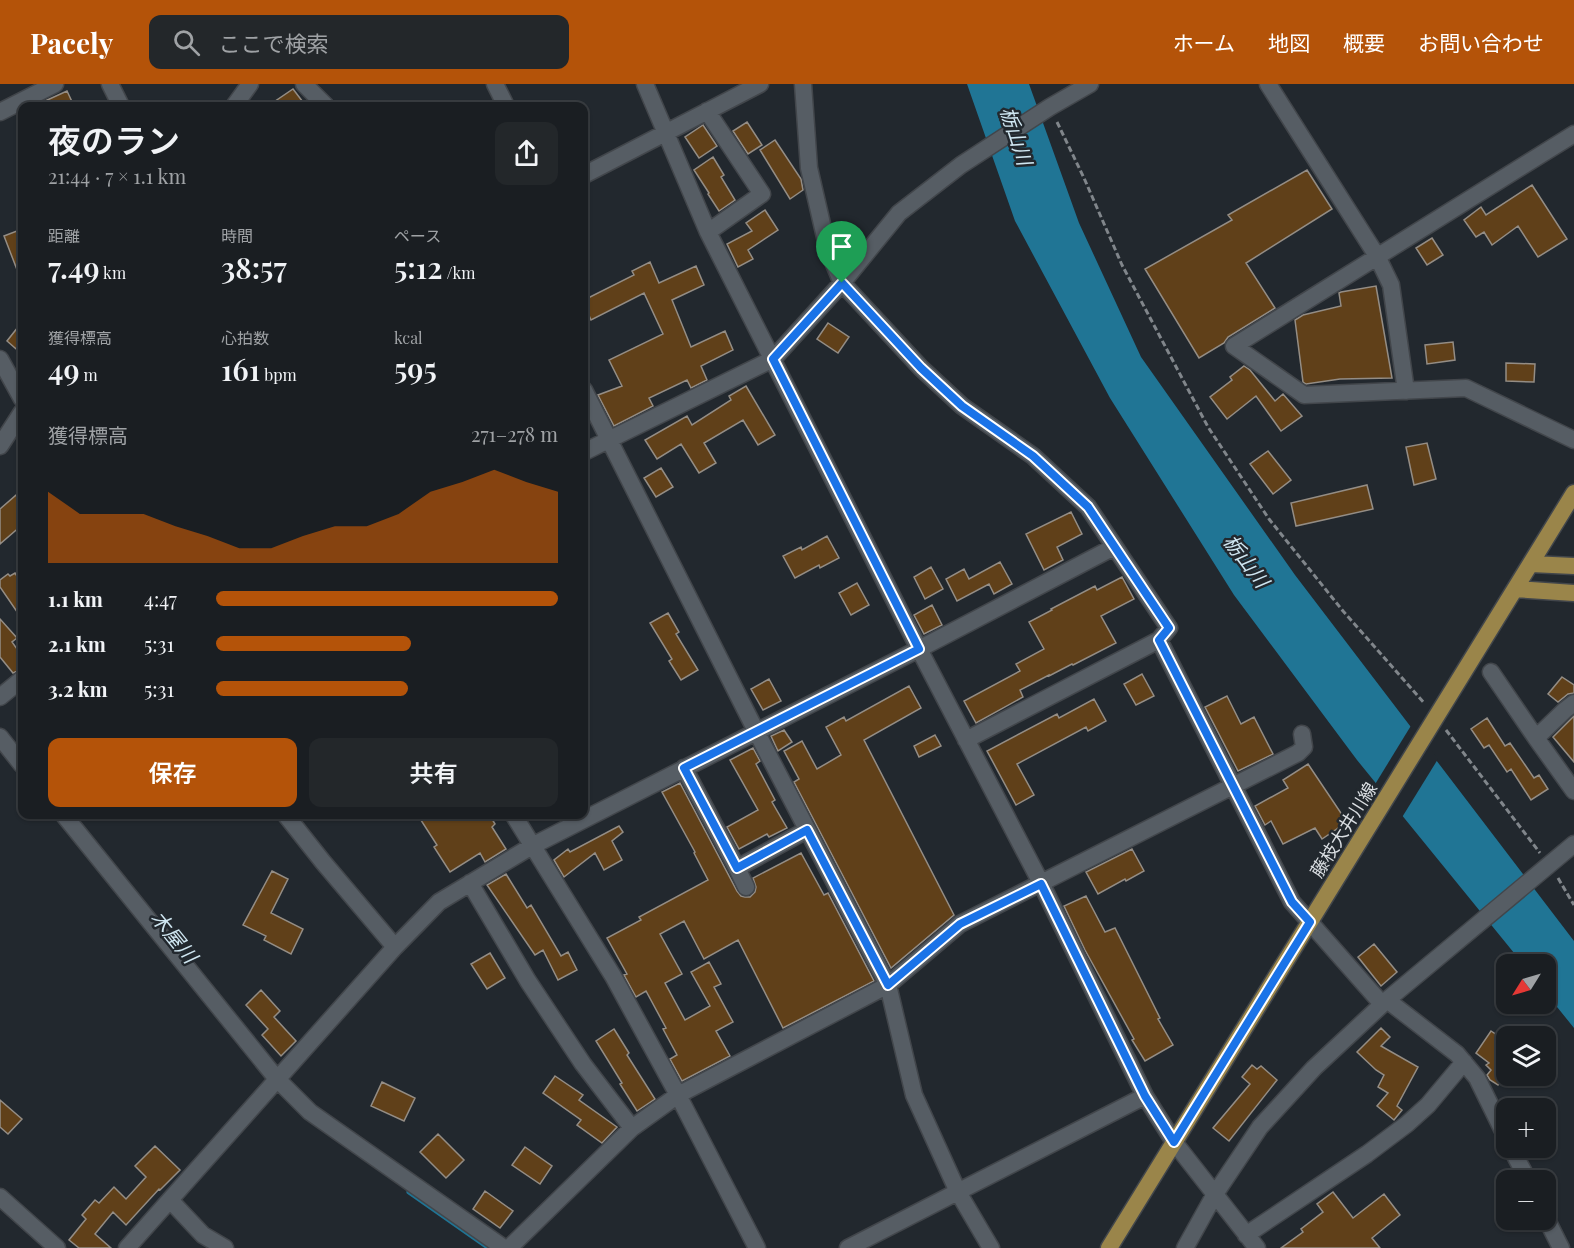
<!DOCTYPE html>
<html lang="ja">
<meta charset="utf-8">
<style>
:root{--surface:#1a1e22;--page:#23272a;--text:#f1f3f6;--muted:#9fa2a5;--line:#383c40;--accent:#b45309}
body{margin:0;font-family:"Playfair Display","Noto Sans JP",serif;background:var(--page);color:var(--text);height:100vh;display:flex;flex-direction:column;font-size:22px;white-space:nowrap}
*{box-sizing:border-box;margin:0}
p{font-size:20px;color:var(--muted)}
.icon{flex:none;width:33px;height:33px;fill:none;stroke:currentColor;stroke-width:2;stroke-linecap:round;stroke-linejoin:round}
.map{position:relative;flex:1;overflow:hidden}
.side{position:absolute;left:18px;top:18px;width:570px;height:717px;display:flex;flex-direction:column;background:var(--surface);border-radius:12px;box-shadow:0 2px 4px #0004,0 0 0 2px var(--line)}
.side>*{flex:none}
.needle{width:39px;rotate:233deg}
.fabs{position:absolute;left:1496px;top:870px;display:grid;gap:12px}
.fabs a{display:grid;place-items:center;width:60px;height:60px;border-radius:12px;background:var(--surface);box-shadow:0 2px 4px #0004,0 0 0 2px var(--line);font-size:30px}
.pin{position:absolute;display:grid;place-items:center;width:51px;height:51px;color:#fff;margin:-62px -26px;border-radius:50% 50% 50% 0;rotate:-45deg;box-shadow:0 0 6px #0007}
.pin .icon{rotate:45deg}
.round{display:grid;place-items:center;flex:none;width:63px;height:63px;border-radius:12px;background:var(--page)}
.summary{display:flex;align-items:center;justify-content:space-between;height:102px;padding:0 30px}
h1{font-size:33px;font-weight:600;line-height:45px}
.metrics{display:grid;grid-template-columns:repeat(3,1fr);gap:9px;height:102px;padding:6px 30px}
.metrics div{display:grid;align-content:center}
.metrics b{font-size:30px;font-weight:600}
.metrics small{font-size:16px;font-weight:400}
.metrics p{font-size:16px}
.chart{height:168px;padding:12px 30px}
.chart p{display:flex;justify-content:space-between}
.chart svg{width:100%;height:108px;margin-top:6px;fill:var(--accent);opacity:.7}
.cta{display:flex;gap:12px;margin-top:auto;padding:12px 30px}
.cta a{flex:1;height:69px;border-radius:12px;background:var(--accent);color:#fff;font-size:24px;font-weight:600;line-height:69px;text-align:center}
.cta a+a{background:var(--page);color:var(--text)}
ul{padding:0 30px;list-style:none;font-size:20px}
li{display:grid;grid-template-columns:96px 72px 1fr;align-items:center;height:45px}
li i{height:15px;border-radius:8px;background:var(--accent)}
header{display:flex;align-items:center;gap:36px;box-sizing:border-box;height:84px;padding:0 30px;background:var(--accent);color:#fff}
header strong{font-size:28px}
nav{display:flex;gap:33px;margin-inline-start:auto;font-size:21px}
.search{width:420px;height:54px;background:var(--page);display:flex;align-items:center;gap:15px;box-sizing:border-box;padding:0 21px;border-radius:12px;color:var(--muted);font-size:22px}
.map>svg:first-child{display:block}
.water{fill:#207595}
.pier{fill:#22282e}
.lines{fill:none;stroke-linecap:round;stroke-linejoin:round}
.stream{stroke:#207595;stroke-width:5}
.building{fill:#604019;stroke:#948d85;stroke-width:1.5}
.minor-casing{stroke:#42464b;stroke-width:19}
.tertiary-casing{stroke:#42464b;stroke-width:19}
.primary-casing{stroke:#42464b;stroke-width:19}
.path{stroke:#81868b;stroke-width:3;stroke-dasharray:6 3;stroke-linecap:butt}
.minor{stroke:#565d64;stroke-width:16}
.tertiary{stroke:#565d64;stroke-width:16}
.primary{stroke:#9a854a;stroke-width:16}
.route-casing{stroke:#fff;stroke-width:12}
.route{stroke:#1a73e8;stroke-width:8}
.labels{text-anchor:middle;stroke-width:5;stroke-linejoin:round;paint-order:stroke}
.street-label{font-size:18px;fill:#dadee2;stroke:#22282e}
.water-label{font-size:20px;font-style:italic;fill:#d0e7f2;stroke:#22282e}
</style>
<header>
<strong>Pacely</strong>
<div class="search"><svg class="icon" aria-label="search" viewBox="0 0 24 24"><circle cx="10" cy="10" r="6"/><path d="M15 15l6 6"/></svg>ここで検索</div>
<nav><a>ホーム</a><a>地図</a><a>概要</a><a>お問い合わせ</a></nav>
</header>
<div class="map">
<svg width="1574" height="1164" viewBox="0 0 1574 1164">
<rect width="100%" height="100%" fill="#22282e"/>
<path class="water" d="M 967,0 L 1029,0 L 1079,139 L 1141,273 L 1295,491 L 1574,857 L 1574,944 L 1545,908 L 1545,880 L 1523,880 L 1357,676 L 1234,511 L 1110,314 L 1015,137 Z"/>
<path class="pier" d="M 1412,640 L 1438,675 L 1401,735 L 1374,702 Z"/>
<g class="lines">
<path class="stream" d="M 409,1108 L 489,1164"/>
</g>
<path class="building" d="M 293,5 L 306,22 L 268,22 Z
M 67,7 L 74,22 L 34,22 Z
M 747,38 L 762,61 L 748,70 L 733,47 Z
M 703,41 L 717,62 L 699,74 L 685,53 Z
M 775,56 L 801,95 L 803,106 L 790,115 L 760,66 Z
M 713,73 L 724,91 L 721,93 L 735,116 L 719,127 L 708,110 L 709,109 L 694,86 Z
M 1307,86 L 1332,125 L 1246,179 L 1275,224 L 1228,253 L 1224,259 L 1199,274 L 1145,185 L 1232,136 L 1228,131 Z
M 1532,101 L 1567,155 L 1538,173 L 1518,142 L 1492,161 L 1484,148 L 1476,153 L 1464,136 L 1481,123 L 1486,131 Z
M 765,126 L 778,146 L 748,166 L 753,175 L 738,183 L 727,160 L 752,147 L 746,139 Z
M 22,145 L 22,196 L 21,196 L 4,152 Z
M 1432,154 L 1443,171 L 1427,181 L 1416,164 Z
M 650,178 L 659,199 L 696,182 L 704,201 L 672,216 L 691,263 L 725,247 L 733,266 L 701,282 L 707,296 L 691,304 L 687,296 L 649,314 L 653,322 L 614,342 L 598,311 L 622,302 L 609,276 L 663,250 L 644,209 L 591,236 L 584,220 L 584,216 L 634,191 L 632,187 Z
M 1376,202 L 1392,294 L 1340,295 L 1306,300 L 1303,298 L 1295,236 L 1303,231 L 1341,222 L 1339,209 L 1341,208 Z
M 22,238 L 22,270 L 7,257 Z
M 828,239 L 849,253 L 838,269 L 817,255 Z
M 1453,258 L 1455,276 L 1427,280 L 1425,261 Z
M 1506,279 L 1535,280 L 1534,298 L 1506,297 Z
M 1244,282 L 1250,286 L 1275,317 L 1283,310 L 1302,332 L 1281,347 L 1256,312 L 1227,335 L 1210,313 L 1232,296 L 1230,293 Z
M 746,302 L 775,351 L 758,361 L 743,336 L 704,359 L 716,379 L 699,389 L 681,360 L 657,375 L 645,356 L 687,332 L 692,341 L 731,316 L 729,312 Z
M 1427,359 L 1436,395 L 1414,401 L 1406,363 Z
M 1268,367 L 1291,396 L 1273,410 L 1250,380 Z
M 661,384 L 673,403 L 656,413 L 644,394 Z
M 1367,401 L 1373,425 L 1296,442 L 1291,419 Z
M 22,406 L 22,441 L 0,460 L 0,425 Z
M 1071,428 L 1082,450 L 1057,463 L 1063,476 L 1044,486 L 1026,450 Z
M 827,452 L 839,474 L 820,484 L 819,481 L 795,494 L 783,472 L 801,463 L 802,466 Z
M 1000,478 L 1012,500 L 994,510 L 989,500 L 957,517 L 946,495 L 964,485 L 969,495 Z
M 931,483 L 943,505 L 925,515 L 914,493 Z
M 15,489 L 22,500 L 22,535 L 0,503 L 0,496 L 8,490 L 10,492 Z
M 1122,493 L 1134,515 L 1101,532 L 1116,559 L 1073,581 L 1072,580 L 1049,592 L 1049,591 L 1020,606 L 1023,613 L 976,639 L 964,617 L 1020,587 L 1016,580 L 1044,565 L 1029,538 L 1052,526 L 1051,525 L 1095,502 L 1097,506 Z
M 857,499 L 869,521 L 851,531 L 839,509 Z
M 932,521 L 942,541 L 924,550 L 914,531 Z
M 668,529 L 679,548 L 676,550 L 698,586 L 681,596 L 669,577 L 672,575 L 650,539 Z
M 0,535 L 17,554 L 12,558 L 22,572 L 22,585 L 13,589 L 0,573 Z
M 1142,590 L 1154,612 L 1136,621 L 1124,600 Z
M 1562,593 L 1574,601 L 1574,609 L 1568,610 L 1558,618 L 1548,610 Z
M 769,595 L 781,617 L 763,626 L 751,605 Z
M 909,602 L 921,624 L 864,656 L 954,831 L 891,884 L 794,698 L 799,695 L 784,667 L 802,657 L 817,685 L 841,671 L 826,643 L 844,633 L 846,637 Z
M 1227,612 L 1241,640 L 1254,633 L 1273,670 L 1238,687 L 1205,623 Z
M 1094,615 L 1106,637 L 1088,647 L 1086,643 L 1017,680 L 1034,711 L 1016,721 L 987,667 L 1057,630 L 1059,634 Z
M 1574,632 L 1574,678 L 1553,653 Z
M 1487,634 L 1505,662 L 1510,659 L 1534,694 L 1539,691 L 1548,705 L 1531,716 L 1511,685 L 1507,688 L 1489,661 L 1484,664 L 1471,645 Z
M 784,646 L 792,658 L 778,667 L 771,652 Z
M 935,651 L 941,662 L 919,673 L 914,662 Z
M 753,664 L 760,677 L 756,680 L 775,716 L 772,718 L 787,744 L 769,753 L 767,750 L 739,765 L 727,743 L 758,726 L 730,676 Z
M 1308,680 L 1347,738 L 1322,755 L 1315,744 L 1283,760 L 1271,737 L 1265,741 L 1255,722 L 1288,704 L 1283,696 Z
M 680,699 L 737,807 L 741,812 L 745,813 L 750,813 L 755,808 L 756,803 L 753,794 L 801,769 L 824,811 L 828,809 L 874,897 L 783,944 L 738,856 L 704,875 L 684,837 L 660,850 L 682,890 L 665,899 L 685,936 L 710,922 L 691,888 L 709,878 L 721,900 L 714,903 L 733,938 L 716,947 L 730,972 L 682,997 L 670,975 L 677,971 L 663,945 L 666,944 L 646,907 L 636,913 L 624,891 L 627,890 L 607,854 L 641,836 L 639,833 L 708,796 L 694,769 L 695,768 L 662,708 Z
M 417,730 L 489,730 L 495,740 L 492,743 L 506,765 L 485,778 L 480,769 L 450,788 L 434,763 L 437,761 Z
M 619,742 L 623,748 L 612,757 L 622,776 L 604,786 L 595,769 L 564,793 L 554,776 L 568,765 L 570,768 Z
M 1132,765 L 1144,787 L 1126,797 L 1125,795 L 1098,810 L 1086,788 Z
M 272,787 L 288,795 L 271,829 L 303,845 L 291,870 L 264,856 L 266,852 L 243,841 Z
M 506,790 L 527,824 L 531,821 L 561,872 L 568,868 L 577,886 L 558,896 L 543,866 L 535,871 L 487,801 Z
M 1086,812 L 1105,848 L 1115,844 L 1160,934 L 1158,935 L 1173,961 L 1145,977 L 1132,956 L 1134,955 L 1085,866 L 1064,822 Z
M 1374,860 L 1397,888 L 1381,902 L 1358,873 Z
M 490,869 L 505,894 L 487,905 L 471,880 Z
M 261,906 L 280,927 L 274,933 L 296,957 L 281,972 L 262,951 L 268,945 L 246,921 Z
M 1381,944 L 1390,953 L 1381,962 L 1418,983 L 1397,1022 L 1402,1026 L 1394,1036 L 1377,1022 L 1388,1009 L 1378,1003 L 1384,991 L 1376,986 L 1357,968 Z
M 614,945 L 629,969 L 627,971 L 655,1015 L 637,1027 L 620,1000 L 622,999 L 596,957 Z
M 1491,947 L 1506,957 L 1506,990 L 1502,994 L 1498,1001 L 1490,996 L 1487,991 L 1491,986 L 1486,981 L 1489,979 L 1476,969 Z
M 1252,981 L 1257,985 L 1261,982 L 1277,996 L 1229,1057 L 1213,1044 L 1250,1000 L 1242,993 Z
M 555,992 L 583,1011 L 579,1016 L 617,1043 L 602,1059 L 577,1041 L 581,1036 L 543,1009 Z
M 382,998 L 415,1014 L 404,1037 L 371,1022 Z
M 0,1016 L 22,1035 L 8,1050 L 0,1043 Z
M 438,1050 L 464,1076 L 446,1094 L 420,1068 Z
M 155,1062 L 180,1086 L 160,1106 L 159,1105 L 126,1141 L 113,1128 L 95,1150 L 111,1164 L 79,1164 L 69,1156 L 86,1135 L 82,1131 L 95,1116 L 99,1119 L 114,1103 L 126,1115 L 146,1093 L 135,1082 Z
M 525,1063 L 552,1082 L 540,1100 L 512,1081 Z
M 485,1107 L 513,1127 L 500,1144 L 473,1125 Z
M 1333,1108 L 1353,1134 L 1384,1110 L 1400,1131 L 1372,1154 L 1380,1164 L 1281,1164 L 1303,1148 L 1301,1145 L 1323,1128 L 1317,1120 Z"/>
<g class="lines">
<g class="minor-casing">
<path id="minor" d="M 110,0 L 121,22
M 304,0 L 326,22
M 495,0 L 506,22
M 645,0 L 708,148 L 919,565 L 1041,799 L 1145,1012 L 1174,1058 L 1257,1164
M 803,0 L 809,84 L 828,166 L 842,199 L 921,284 L 962,322 L 1033,372 L 1088,423 L 1169,544 L 1159,556
M 1268,0 L 1377,172 L 1391,201 L 1406,307
M 707,27 L 762,110 L 708,148
M 0,28 L 55,0
M 1574,50 L 1234,262 L 1304,311 L 1466,304 L 1574,356
M 584,91 L 760,0
M 0,275 L 22,315
M 584,306 L 756,647 L 888,901 L 914,1011 L 958,1108 L 991,1164
M 584,368 L 773,275 L 842,199 L 899,129 L 961,81 L 1050,23 L 1090,0
M 1491,588 L 1536,654 L 1574,707
M 0,613 L 22,595
M 0,653 L 22,681
M 1536,654 L 1565,626 L 1574,619
M 966,656 L 1159,556 L 1292,818 L 1382,920
M 684,684 L 737,784 L 746,803
M 63,730 L 277,995 L 310,1028 L 504,1164
M 285,730 L 323,778 L 395,863
M 513,730 L 613,892 L 678,1011 L 757,1164
M 737,784 L 807,746
M 470,799 L 528,897 L 583,980 L 632,1044
M 1387,916 L 1457,970 L 1477,994 L 1506,1053
M 1511,1064 L 1528,1096
M 0,1113 L 57,1164
M 170,1116 L 203,1151 L 225,1164
M 1545,1132 L 1561,1164
M 1246,1151 L 1367,1070 L 1407,1040 L 1428,1021 L 1464,978
M 127,1164 L 395,863 L 439,818 L 532,762 L 919,565 L 1114,463
M 509,1164 L 632,1044 L 678,1011 L 888,901 L 960,840 L 1298,669 L 1304,663 L 1302,650
M 848,1164 L 1145,1012
M 1185,1164 L 1215,1110 L 1260,1043 L 1314,984 L 1387,916 L 1574,760"/>
</g>
<g class="tertiary-casing">
<path id="tertiary" d="M 234,22 L 250,0
M 0,362 L 22,328"/>
</g>
<g class="primary-casing">
<path id="primary" d="M 1531,480 L 1574,482
M 1515,505 L 1574,509
M 1109,1164 L 1574,409"/>
</g>
<path class="path" d="M 1057,38 L 1084,94 L 1122,181 L 1208,343 L 1269,435 L 1343,527 L 1425,620
M 1446,646 L 1540,769
M 1558,794 L 1574,821"/>
<use href="#minor" class="minor"/>
<use href="#tertiary" class="tertiary"/>
<use href="#primary" class="primary"/>
</g>
<g class="lines">
<g class="route-casing">
<path id="route" d="M 842,199 L 921,284 L 962,322 L 1033,372 L 1088,423 L 1169,544 L 1159,556 L 1292,818 L 1310,838 L 1174,1058 L 1145,1012 L 1041,800 L 960,840 L 888,901 L 807,746 L 737,784 L 684,684 L 919,565 L 773,275 Z"/>
</g>
<use href="#route" class="route"/>
</g>
<g class="labels">
<g class="street-label">
<text transform="translate(1344 746) rotate(-58)" y="6">藤枝大井川線</text>
</g>
<g class="water-label">
<text transform="translate(1016 52) rotate(72)" y="7">栃山川</text>
<text transform="translate(1246 477) rotate(53)" y="7">栃山川</text>
<text transform="translate(174 853) rotate(51)" y="7">木屋川</text>
</g>
</g>
</svg>
<div class="fabs">
<a><svg class="needle" viewBox="-14 -14 28 28"><path d="M0-13l5 13h-10z" fill="#e53935"/><path d="M0 13l5-13h-10z" fill="#9fa2a5"/></svg></a>
<a><svg class="icon" aria-label="layers" viewBox="0 0 24 24"><path d="M12 4l9 5-9 5-9-5zM3 14l9 5 9-5"/></svg></a>
<a>+</a>
<a>−</a>
</div>
<div class="pin" style="left:842px;top:199px;background:#1e9e55"><svg class="icon" aria-label="arrive" viewBox="0 0 24 24"><path d="M6 21V4h12l-3 4 3 4H6"/></svg></div>
<section class="side">
<div class="summary"><div><h1>夜のラン</h1><p>21:44 · 7 × 1.1 km</p></div><a class="round"><svg class="icon" aria-label="share" viewBox="0 0 24 24"><path d="M12 15V3M7 8l5-5 5 5M5 13v7h14v-7"/></svg></a></div>
<div class="metrics">
<div><p>距離</p><b>7.49<small> km</small></b></div>
<div><p>時間</p><b>38:57</b></div>
<div><p>ペース</p><b>5:12<small> /km</small></b></div>
</div>
<div class="metrics">
<div><p>獲得標高</p><b>49<small> m</small></b></div>
<div><p>心拍数</p><b>161<small> bpm</small></b></div>
<div><p>kcal</p><b>595</b></div>
</div>
<div class="chart"><p><span>獲得標高</span>271–278 m</p>
<svg viewBox="0 0 160 44" preserveAspectRatio="none"><path d="M0 44V15L10 24L20 24L30 24L40 29L50 33L60 38L70 38L80 33L90 29L100 29L110 24L120 15L130 11L140 6L150 11L160 15V44z"/></svg>
</div>
<ul>
<li><b>1.1 km</b>4:47<i style="width:100%"></i></li>
<li><b>2.1 km</b>5:31<i style="width:57%"></i></li>
<li><b>3.2 km</b>5:31<i style="width:56%"></i></li>
</ul>
<div class="cta"><a>保存</a><a>共有</a></div>
</section>
</div>
